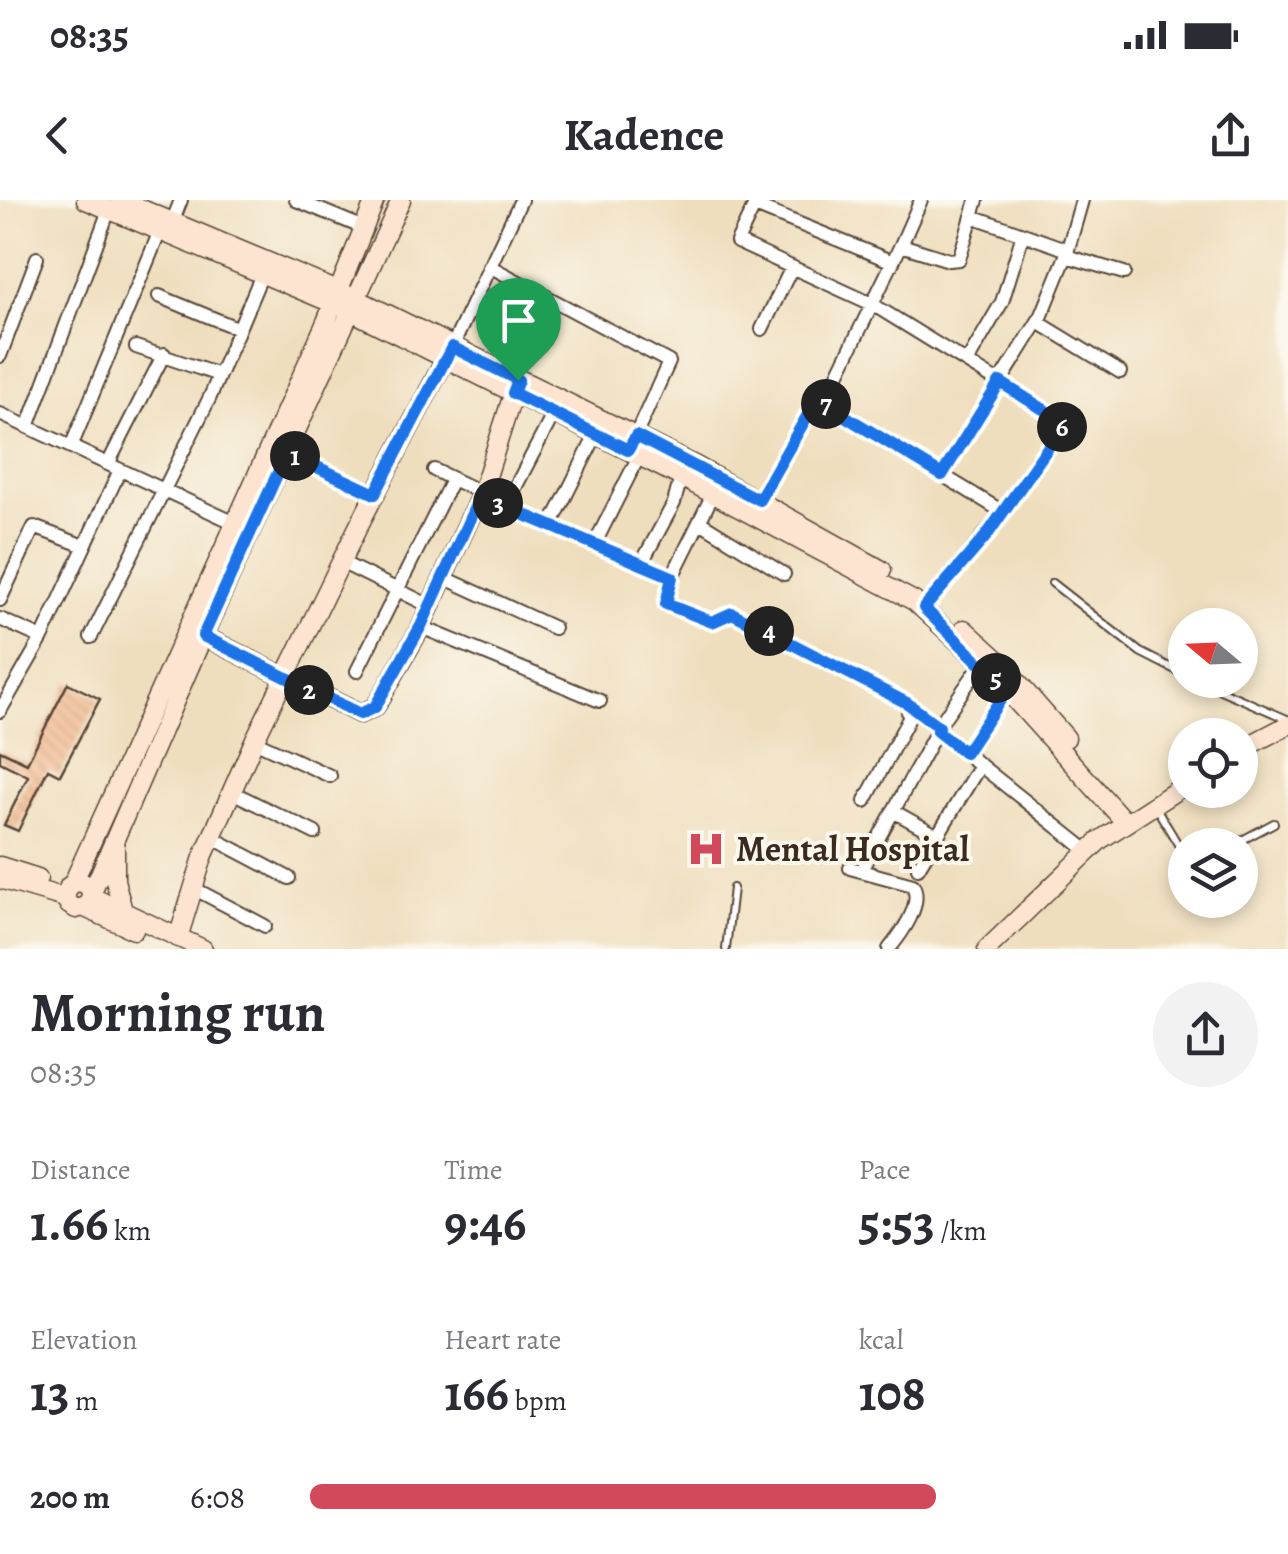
<!DOCTYPE html>
<style>
:root{--surface:#fff;--page:#f2f2f3;--text:#2b2b33;--muted:#7c7c81;--accent:#d1495b}
body{margin:0;font-family:Alegreya,serif;background:var(--page);color:var(--text);height:100vh;display:flex;flex-direction:column;font-size:38px;white-space:nowrap}
*{box-sizing:border-box;margin:0}
p{font-size:32px;color:var(--muted)}
.icon{flex:none;width:55px;height:55px;fill:none;stroke:currentColor;stroke-width:2;stroke-linecap:round;stroke-linejoin:round}
.map{position:relative;height:749px;overflow:hidden}
.panel{display:flex;flex-direction:column;background:var(--surface);flex:1}
.panel>*{flex:none}
.needle{width:65px;rotate:289deg}
.controls{position:absolute;left:1168px;top:408px;display:grid;gap:20px}
.controls a{display:grid;place-items:center;width:90px;height:90px;border-radius:50%;background:var(--surface);box-shadow:0 5px 15px #0003;font-size:50px}
.pin{position:absolute;display:grid;place-items:center;width:85px;height:85px;color:#fff;margin:-102px -42px;border-radius:50% 50% 50% 0;rotate:-45deg;box-shadow:0 0 10px #0007}
.pin .icon{rotate:45deg}
.km{position:absolute;width:50px;height:50px;margin:-25px;border-radius:50%;background:#222;color:#fff;font-size:28px;line-height:50px;text-align:center}
.round{display:grid;place-items:center;flex:none;width:105px;height:105px;border-radius:52px;background:var(--page)}
.overview{display:flex;align-items:center;justify-content:space-between;height:170px;padding:0 30px}
h1{font-size:55px;font-weight:600;line-height:75px}
.metrics{display:grid;grid-template-columns:repeat(3,1fr);gap:15px;height:170px;padding:10px 30px}
.metrics div{display:grid;align-content:center}
.metrics b{font-size:50px;font-weight:600}
.metrics small{font-size:28px;font-weight:400}
.metrics p{font-size:28px}
ul{padding:0 30px;list-style:none;font-size:32px}
li{display:grid;grid-template-columns:160px 120px 1fr;align-items:center;height:75px}
li i{height:25px;border-radius:12px;background:var(--accent)}
.status{display:flex;justify-content:space-between;align-items:center;height:70px;padding:0 50px;background:var(--surface);direction:ltr}
.status svg{height:28px;fill:currentColor}
header{display:flex;justify-content:space-between;align-items:center;height:130px;padding:0 30px;background:var(--surface);font-size:45px;font-weight:600}
.map>svg:first-child{display:block}
.building{fill:url(#building-back-hatch)}
.lines{fill:none;stroke-linecap:round;stroke-linejoin:round}
.lane-casing{stroke:#564536;stroke-width:10}
.street-casing{stroke:#564536;stroke-width:16}
.secondary-casing{stroke:#564536;stroke-width:21}
.lane{stroke:#fff;stroke-width:6}
.street{stroke:#fff;stroke-width:12}
.secondary{stroke:#fde4d0;stroke-width:18}
.route-casing{stroke:#fff;stroke-width:20}
.route{stroke:#1a73e8;stroke-width:12}
.labels{text-anchor:middle;stroke-width:8;stroke-linejoin:round;paint-order:stroke}
.poi-label{font-size:35px;font-weight:bold;fill:#3b2a1e;stroke:#fbf7ec;text-anchor:start}
</style>
<div class="status"><b>08:35</b><svg viewBox="0 0 49 12"><path d="M0 12V9h3v3zM5 12V6h3v6zM10 12V3h3v9zM15 12V0h3v12zM26 1h20v11H26zM47 4h2v5h-2z"/></svg></div>
<header><svg class="icon" aria-label="back" viewBox="0 0 24 24"><path d="M15 5l-7 7 7 7"/></svg>Kadence<svg class="icon" aria-label="share" viewBox="0 0 24 24"><path d="M12 15V3M7 8l5-5 5 5M5 13v7h14v-7"/></svg></header>
<div class="map">
<svg width="1288" height="749" viewBox="0 0 1288 749">
<defs>
<pattern id="building-back-hatch" width="6" height="6" patternUnits="userSpaceOnUse" patternTransform="scale(2.5)"><rect width="6" height="6" fill="#f1b080"/><path d="M-1 5l2 2M0 0l6 6M5-1l2 2" fill="none" stroke="#c48f68"/></pattern>
</defs>
<rect width="100%" height="100%" fill="#fbf7ec"/>
<filter id="ink" filterUnits="userSpaceOnUse"><feTurbulence type="fractalNoise" baseFrequency=".01" numOctaves="2"/><feDisplacementMap in="SourceGraphic" scale="20" xChannelSelector="R" yChannelSelector="G"/><feConvolveMatrix kernelMatrix="1 2 1 2 8 2 1 2 1" color-interpolation-filters="sRGB"/></filter>
<filter id="wash" filterUnits="userSpaceOnUse"><feTurbulence type="fractalNoise" baseFrequency=".0048" numOctaves="4" result="noise"/><feDisplacementMap in="SourceGraphic" scale="40" xChannelSelector="R" yChannelSelector="G"/><feGaussianBlur stdDeviation="2.25" result="paint"/><feColorMatrix in="noise" values="0 0 0 0 0 0 0 0 0 0 0 0 0 0 0 0 0 1.4 0 .05"/><feComposite in="paint" operator="in"/></filter>
<g filter="url(#wash)">
<rect width="100%" height="100%" fill="#efdebd"/>
<g id="blocks">
<path class="building" d="M 68,483 L 100,499 L 60,575 L 48,569 L 18,631 L 4,625 L 28,576 L 0,562 L 0,550 L 27,563 Z"/>
</g>
</g>
<g filter="url(#ink)">
<use href="#blocks" fill-opacity="0" stroke="#564536" stroke-width="2.5"/>
<g class="lines">
<g class="lane-casing">
<path id="lane" d="M 760,299 L 817,199 L 823,203
M 1052,383 L 1140,452 L 1185,475
M 1197,480 L 1287,519
M 1155,606 L 1185,656
M 1233,645 L 1274,623
M 726,749 L 733,688"/>
</g>
<g class="street-casing">
<path id="street" d="M 296,0 L 364,28
M 757,0 L 737,42 L 872,104 L 1065,223 L 1003,312
M 921,0 L 901,45 L 949,60 L 959,59 L 977,0
M 1082,0 L 1066,56 L 1124,73
M 755,6 L 893,62
M 972,16 L 1068,50
M 172,23 L 181,0
M 901,45 L 824,203 L 1003,312 L 924,409
M 489,66 L 669,162 L 632,243
M 159,96 L 239,129
M 1038,122 L 1120,172
M 762,129 L 792,67
M 136,147 L 219,175
M 452,147 L 521,0
M 0,156 L 37,58
M 967,162 L 1002,102 L 1023,34
M 0,214 L 235,323
M 28,227 L 109,10
M 71,247 L 160,31
M 287,253 L 375,294
M 108,264 L 164,154
M 434,270 L 482,293
M 942,275 L 1042,115 L 1066,56
M 480,296 L 672,377 L 666,404 L 712,422 L 732,413 L 907,503 L 909,518 L 865,601
M 505,307 L 554,213
M 700,322 L 784,374
M 550,327 L 596,235
M 594,345 L 639,256
M 341,362 L 430,406
M 641,364 L 674,303 L 681,277
M 443,377 L 554,428
M 672,377 L 715,290
M 0,400 L 34,327 L 84,346
M 0,419 L 42,438
M 421,427 L 600,501
M 91,437 L 210,197 L 262,74
M 357,471 L 452,280
M 907,503 L 939,527
M 0,511 L 42,438 L 120,270
M 937,531 L 980,565
M 254,541 L 330,576
M 965,553 L 1007,490
M 232,592 L 315,633
M 893,611 L 938,636
M 211,637 L 289,678
M 865,663 L 944,518 L 982,463
M 850,668 L 913,685 C 923,705 902,733 889,749
M 918,668 L 980,565 L 1088,651
M 193,688 L 265,726"/>
</g>
<g class="secondary-casing">
<path id="secondary" d="M 86,0 L 351,111 L 681,277 L 914,401 L 982,463 L 1126,623
M 120,0 L 357,99 L 696,266 L 882,370
M 964,429 L 997,459 L 1066,538
M 203,436 L 360,514 L 375,507 L 382,496 L 421,427 L 483,289 L 516,185
M 1240,550 L 1288,525
M 115,647 L 115,680 L 123,711
M 0,666 L 38,678
M 0,679 L 65,698 L 69,705 L 76,709 L 88,705 L 92,692 L 86,684 L 77,682 L 69,686 L 65,698
M 73,683 L 326,122 L 375,0
M 92,692 L 203,436 L 401,0
M 92,697 L 203,749
M 85,708 L 134,730
M 178,738 L 203,657 L 254,541 L 358,327 L 450,150
M 987,749 L 1100,640 L 1185,585"/>
</g>
<use href="#lane" class="lane"/>
<use href="#street" class="street"/>
<use href="#secondary" class="secondary"/>
</g>
</g>
<g class="lines" filter="url(#ink)">
<g class="route-casing">
<path id="route" d="M 452,147 L 518,180 L 513,193 L 628,250 L 636,236 L 759,300 L 817,199 L 942,275 L 1000,182 L 1065,223 L 987,335 L 924,408 L 1007,490 L 965,553 L 937,531 L 939,527 L 907,503 L 732,413 L 712,422 L 666,404 L 672,377 L 480,296 L 421,426 L 375,507 L 360,514 L 203,436 L 287,253 L 375,294 Z"/>
</g>
<use href="#route" class="route"/>
</g>
<defs>
<g id="hospital-bare" transform="scale(3)"><path d="M-5-5h3v3.5h4V-5h3V5h-3V1.5h-4V5h-3Z" fill="#d1495b" stroke="#fbf7ec" stroke-width="2.5" paint-order="stroke"/></g>
</defs>
<g fill-rule="evenodd">
<use href="#hospital-bare" x="706" y="649"/>
</g>
<g class="labels">
<g class="poi-label">
<text x="736" y="661">Mental Hospital</text>
</g>
</g>
</svg>
<div class="controls">
<a><svg class="needle" viewBox="-14 -14 28 28"><path d="M0-13l5 13h-10z" fill="#e53935"/><path d="M0 13l5-13h-10z" fill="#7c7c81"/></svg></a>
<a><svg class="icon" aria-label="locate" viewBox="0 0 24 24"><circle cx="12" cy="12" r="6"/><path d="M12 2v4M12 18v4M2 12h4M18 12h4"/></svg></a>
<a><svg class="icon" aria-label="layers" viewBox="0 0 24 24"><path d="M12 4l9 5-9 5-9-5zM3 14l9 5 9-5"/></svg></a>
</div>
<div class="pin" style="left:518px;top:180px;background:#1e9e55"><svg class="icon" aria-label="arrive" viewBox="0 0 24 24"><path d="M6 21V4h12l-3 4 3 4H6"/></svg></div>
<b class="km" style="left:295px;top:256px">1</b>
<b class="km" style="left:309px;top:490px">2</b>
<b class="km" style="left:498px;top:303px">3</b>
<b class="km" style="left:769px;top:431px">4</b>
<b class="km" style="left:996px;top:478px">5</b>
<b class="km" style="left:1062px;top:227px">6</b>
<b class="km" style="left:826px;top:204px">7</b>
</div>
<section class="panel">
<div class="overview"><div><h1>Morning run</h1><p>08:35</p></div><a class="round"><svg class="icon" aria-label="share" viewBox="0 0 24 24"><path d="M12 15V3M7 8l5-5 5 5M5 13v7h14v-7"/></svg></a></div>
<div class="metrics">
<div><p>Distance</p><b>1.66<small> km</small></b></div>
<div><p>Time</p><b>9:46</b></div>
<div><p>Pace</p><b>5:53<small> /km</small></b></div>
</div>
<div class="metrics">
<div><p>Elevation</p><b>13<small> m</small></b></div>
<div><p>Heart rate</p><b>166<small> bpm</small></b></div>
<div><p>kcal</p><b>108</b></div>
</div>
<ul>
<li><b>200 m</b>6:08<i style="width:66%"></i></li>
</ul>
</section>
